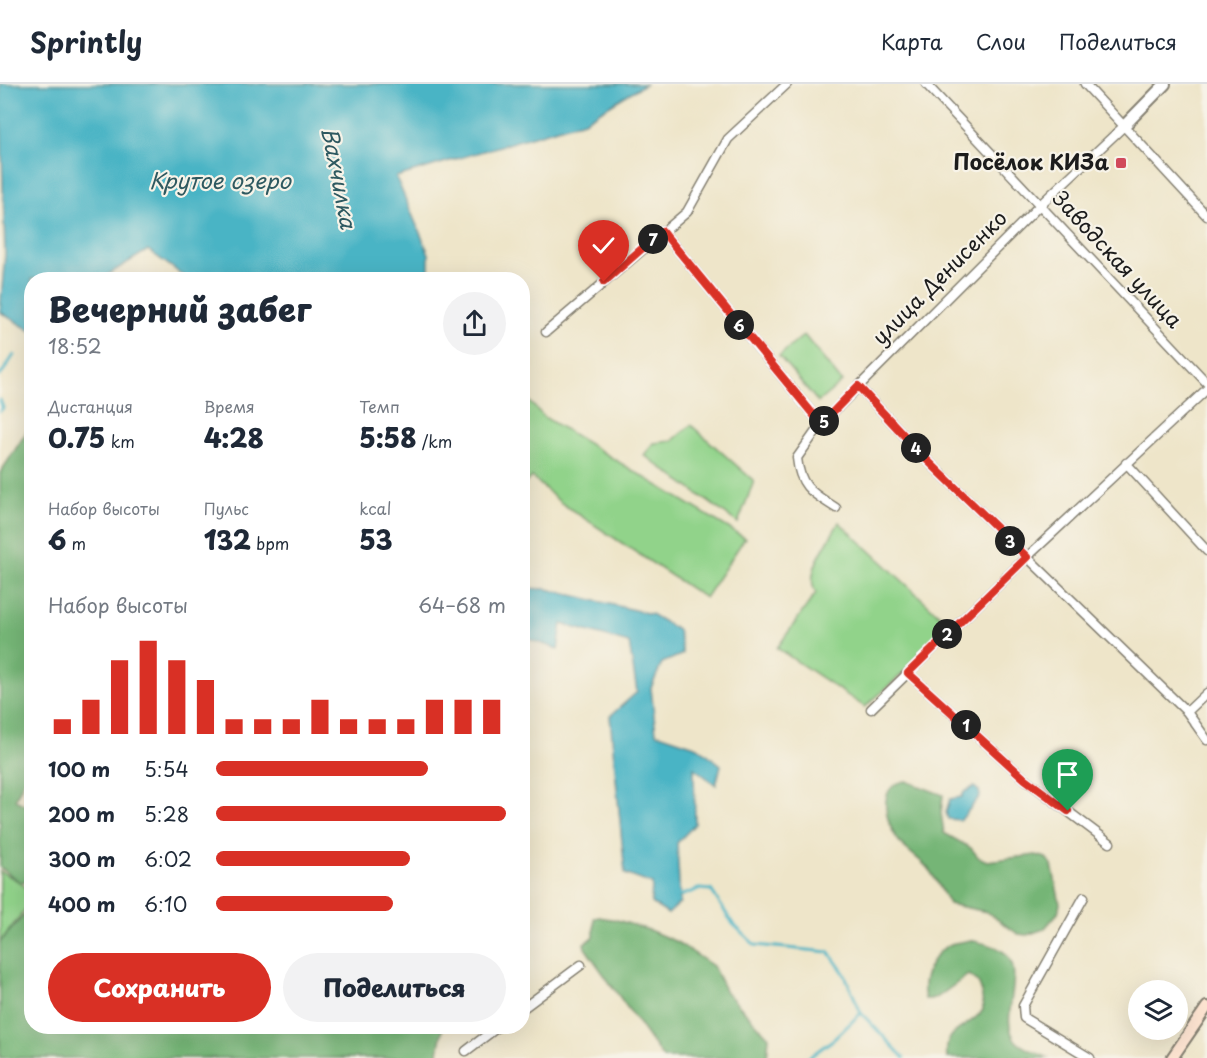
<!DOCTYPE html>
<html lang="ru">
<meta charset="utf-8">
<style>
:root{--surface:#fff;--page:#f2f2f3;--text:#1f2937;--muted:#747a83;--line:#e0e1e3;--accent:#d93025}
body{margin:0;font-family:"Playpen Sans",sans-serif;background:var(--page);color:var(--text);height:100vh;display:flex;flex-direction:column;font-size:22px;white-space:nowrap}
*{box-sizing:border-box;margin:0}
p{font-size:20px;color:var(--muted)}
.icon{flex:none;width:33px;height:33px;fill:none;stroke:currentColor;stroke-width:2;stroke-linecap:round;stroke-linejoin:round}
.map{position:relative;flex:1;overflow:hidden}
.panel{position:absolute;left:24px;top:188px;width:506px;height:762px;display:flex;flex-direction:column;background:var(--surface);border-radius:24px;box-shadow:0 6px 24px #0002}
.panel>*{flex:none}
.controls{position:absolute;left:1128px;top:896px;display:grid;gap:12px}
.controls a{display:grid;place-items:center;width:60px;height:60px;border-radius:50%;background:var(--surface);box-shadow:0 6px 24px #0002;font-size:30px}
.pin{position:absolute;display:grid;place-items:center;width:51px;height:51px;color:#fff;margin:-62px -26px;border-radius:50% 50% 50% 0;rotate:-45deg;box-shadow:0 0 6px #0007}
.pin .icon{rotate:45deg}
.km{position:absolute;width:30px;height:30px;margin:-15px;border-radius:50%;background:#222;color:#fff;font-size:16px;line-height:30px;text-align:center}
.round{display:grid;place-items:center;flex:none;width:63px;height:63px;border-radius:32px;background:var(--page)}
.summary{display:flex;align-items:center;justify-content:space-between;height:102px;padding:0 24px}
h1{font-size:33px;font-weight:800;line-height:45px}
.figures{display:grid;grid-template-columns:repeat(3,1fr);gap:9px;height:102px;padding:6px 24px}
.figures div{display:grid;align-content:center}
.figures b{font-size:26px;font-weight:800}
.figures small{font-size:16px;font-weight:400}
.figures p{font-size:16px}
.chart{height:168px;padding:12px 24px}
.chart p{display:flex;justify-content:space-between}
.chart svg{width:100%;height:108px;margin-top:6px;stroke:var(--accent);stroke-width:6}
.button{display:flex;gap:12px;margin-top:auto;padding:12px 24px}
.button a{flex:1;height:69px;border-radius:36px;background:var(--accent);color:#fff;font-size:24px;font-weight:800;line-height:69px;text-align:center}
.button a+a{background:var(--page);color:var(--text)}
ul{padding:0 24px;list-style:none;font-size:20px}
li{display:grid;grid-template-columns:96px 72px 1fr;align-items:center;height:45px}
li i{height:15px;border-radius:8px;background:var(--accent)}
header{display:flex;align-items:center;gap:36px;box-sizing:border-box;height:84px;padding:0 30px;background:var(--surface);border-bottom:2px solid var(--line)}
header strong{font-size:28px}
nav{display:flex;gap:33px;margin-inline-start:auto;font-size:21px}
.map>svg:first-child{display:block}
.green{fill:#91d38a;stroke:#567853;stroke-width:1.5}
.forest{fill:#74b576;stroke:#486849;stroke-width:1.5}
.water{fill:#48b4c5;stroke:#326870;stroke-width:1.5}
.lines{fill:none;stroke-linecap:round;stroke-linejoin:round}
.stream{stroke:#48b4c5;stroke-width:3}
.minor-casing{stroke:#858072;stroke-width:11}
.tertiary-casing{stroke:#858072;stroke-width:14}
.secondary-casing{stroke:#858072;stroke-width:14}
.minor{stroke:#fff;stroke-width:8}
.tertiary{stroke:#fff;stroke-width:10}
.secondary{stroke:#fde4d1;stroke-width:10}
.route-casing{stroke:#fff;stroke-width:12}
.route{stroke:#d93025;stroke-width:8}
.poi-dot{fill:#d1495b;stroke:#f7f3e8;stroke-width:2}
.labels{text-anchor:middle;stroke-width:4.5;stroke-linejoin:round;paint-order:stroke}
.poi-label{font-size:21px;font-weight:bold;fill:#1c1c1c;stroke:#f7f3e8;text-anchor:end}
.street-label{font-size:21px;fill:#1c1c1c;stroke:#f7f3e8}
.water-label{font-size:22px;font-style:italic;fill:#2e5960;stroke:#f7f3e8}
</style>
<header>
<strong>Sprintly</strong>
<nav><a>Карта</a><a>Слои</a><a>Поделиться</a></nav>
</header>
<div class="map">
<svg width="1207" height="974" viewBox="0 0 1207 974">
<rect width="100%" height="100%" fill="#f7f3e8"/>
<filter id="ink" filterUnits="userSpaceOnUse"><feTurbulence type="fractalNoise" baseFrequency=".0167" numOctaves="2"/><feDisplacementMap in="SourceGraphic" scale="12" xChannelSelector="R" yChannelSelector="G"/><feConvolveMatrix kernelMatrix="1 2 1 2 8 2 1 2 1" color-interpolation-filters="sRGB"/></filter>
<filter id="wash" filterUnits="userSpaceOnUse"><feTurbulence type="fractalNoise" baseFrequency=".008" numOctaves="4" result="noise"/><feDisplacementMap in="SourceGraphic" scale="24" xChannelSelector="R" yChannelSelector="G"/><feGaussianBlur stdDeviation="1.35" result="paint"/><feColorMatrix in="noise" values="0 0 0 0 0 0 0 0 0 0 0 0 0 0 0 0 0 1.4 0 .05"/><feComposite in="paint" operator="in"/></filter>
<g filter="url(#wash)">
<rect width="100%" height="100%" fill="#eee5c9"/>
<path class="green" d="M 804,251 L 842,298 L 818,318 L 779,272 Z
M 522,310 L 544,333 L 745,454 L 705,514 L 561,419 L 532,393 L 522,402 Z
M 691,341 L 754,397 L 738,439 L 644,371 L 654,359 L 672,357 Z
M 839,438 L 948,539 L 910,583 L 865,623 L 777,564 L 816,509 C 803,488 829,458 839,438 Z
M 0,787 L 20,798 L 32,810 L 31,818 L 0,858 Z"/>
<path class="forest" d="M 31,341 L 32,686 L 28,687 L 15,716 L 31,724 L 32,796 L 20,798 L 0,783 L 0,389 Z
M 906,697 L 943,711 L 941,729 L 944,749 L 971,764 L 978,773 L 987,777 L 1036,771 L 1046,774 L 1052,781 L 1060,820 L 1058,829 L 1044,845 L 1027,851 L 1018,850 L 987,828 L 949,820 C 943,809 937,797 930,787 C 923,777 911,770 902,761 C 887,745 873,701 906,697 Z
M 31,823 L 32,942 L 443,942 L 437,974 L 0,974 L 0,858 Z
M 599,833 L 617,836 L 649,846 L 677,858 L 713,882 L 726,908 L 769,953 L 767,974 L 663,974 L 585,864 L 584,859 L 594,853 L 594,834 Z
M 970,856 C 980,859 993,860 1001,866 C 1031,885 996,933 1016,957 C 1024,966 1038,968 1048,974 L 947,974 C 943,943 968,946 983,926 C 982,911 983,897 968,891 L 935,915 L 925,915 C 920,896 932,868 951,860 C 956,858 964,858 970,856 Z"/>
<path class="water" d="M 0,0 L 645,0 L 584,37 L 396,93 L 429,170 L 429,195 L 188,195 L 148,166 L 101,195 L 32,195 L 31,247 L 0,228 L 5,170 Z
M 522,504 L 547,505 L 651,530 L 678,546 L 683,570 L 662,579 L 651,604 L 656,649 L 698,663 L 721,681 L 716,701 L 694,684 L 695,740 L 677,759 L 680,819 L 668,830 L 651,819 L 652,800 L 625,790 L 610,632 L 637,608 L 629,559 L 562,540 L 558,565 L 522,553 Z
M 974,703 L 979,707 L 980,712 L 961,736 L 948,735 L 946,728 L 950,715 L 962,713 L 964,708 Z"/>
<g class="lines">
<path class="stream" d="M 0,292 L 14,271
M 0,316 L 3,324 L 0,327
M 677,809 L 680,812 L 699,805 L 711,806 L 733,840 L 755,861 L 829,868 L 844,889 L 861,929 L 904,974
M 808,974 L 834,955 L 861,929"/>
</g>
</g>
<g filter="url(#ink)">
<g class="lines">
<g class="minor-casing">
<path id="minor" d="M 926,0 L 1207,299
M 1085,0 L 1207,132
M 662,147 L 821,340
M 546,248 L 687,128 L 728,55 L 787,0
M 858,302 L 927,376 L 1187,628 L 1207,609
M 1126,379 L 1207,467
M 836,424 C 813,409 800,404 797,374 L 821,340 L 1041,120 L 1124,42
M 908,589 L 1025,695 L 1110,759
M 871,625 L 1027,473 L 1207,305
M 1187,628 L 1207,656
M 1084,813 L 1023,922 L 1024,934 L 1090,974
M 522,925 L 581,881
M 466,967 L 499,942"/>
</g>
<g class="tertiary-casing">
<path id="tertiary" d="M 1124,42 L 1165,0"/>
</g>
<g class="secondary-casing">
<path id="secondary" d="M 1172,974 L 1207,923"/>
</g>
<use href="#minor" class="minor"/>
<use href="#tertiary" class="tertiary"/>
<use href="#secondary" class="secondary"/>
</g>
</g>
<g class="lines" filter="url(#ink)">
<g class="route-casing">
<path id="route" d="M 604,198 L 662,147 L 821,340 L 858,302 L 927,376 L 1027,473 L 908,589 L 1025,695 L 1068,727"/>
</g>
<use href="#route" class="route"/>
</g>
<rect class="poi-dot" x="1115" y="73" width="12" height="12" rx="3"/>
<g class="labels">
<g class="poi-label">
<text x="1109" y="86">Посёлок КИЗа</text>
</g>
<g class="street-label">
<text transform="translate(1117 176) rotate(47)" y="7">Заводская улица</text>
<text transform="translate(940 194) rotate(-45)" y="7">улица Денисенко</text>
</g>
<g class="water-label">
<text transform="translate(339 94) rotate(79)" y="8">Вахчилка</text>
<text x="220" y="105">Крутое озеро</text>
</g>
</g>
</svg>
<div class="controls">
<a><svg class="icon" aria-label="layers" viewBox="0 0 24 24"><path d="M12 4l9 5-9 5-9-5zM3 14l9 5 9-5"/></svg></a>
</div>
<div class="pin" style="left:1068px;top:727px;background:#1e9e55"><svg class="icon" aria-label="arrive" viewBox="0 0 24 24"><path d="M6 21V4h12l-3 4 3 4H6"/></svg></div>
<div class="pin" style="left:604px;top:198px;background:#d93025"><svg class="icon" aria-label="check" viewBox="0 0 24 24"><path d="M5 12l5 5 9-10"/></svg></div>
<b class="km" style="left:966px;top:641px">1</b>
<b class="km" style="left:947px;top:550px">2</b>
<b class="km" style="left:1010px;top:457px">3</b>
<b class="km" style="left:916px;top:364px">4</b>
<b class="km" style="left:824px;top:337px">5</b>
<b class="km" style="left:739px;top:241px">6</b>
<b class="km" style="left:653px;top:155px">7</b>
<section class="panel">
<div class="summary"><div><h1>Вечерний забег</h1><p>18:52</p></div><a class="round"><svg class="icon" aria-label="share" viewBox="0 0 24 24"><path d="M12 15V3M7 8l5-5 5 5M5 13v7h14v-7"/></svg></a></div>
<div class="figures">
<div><p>Дистанция</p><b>0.75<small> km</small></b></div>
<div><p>Время</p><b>4:28</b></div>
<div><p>Темп</p><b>5:58<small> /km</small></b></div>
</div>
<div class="figures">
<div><p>Набор высоты</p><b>6<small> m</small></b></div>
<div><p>Пульс</p><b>132<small> bpm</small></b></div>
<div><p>kcal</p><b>53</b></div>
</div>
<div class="chart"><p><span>Набор высоты</span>64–68 m</p>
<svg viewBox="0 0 160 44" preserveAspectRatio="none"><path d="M5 44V38M15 44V30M25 44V14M35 44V6M45 44V14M55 44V22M65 44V38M75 44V38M85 44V38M95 44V30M105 44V38M115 44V38M125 44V38M135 44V30M145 44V30M155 44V30"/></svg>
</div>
<ul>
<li><b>100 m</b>5:54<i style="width:73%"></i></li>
<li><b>200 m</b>5:28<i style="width:100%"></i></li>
<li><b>300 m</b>6:02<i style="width:67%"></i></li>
<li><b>400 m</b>6:10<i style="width:61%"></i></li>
</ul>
<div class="button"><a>Сохранить</a><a>Поделиться</a></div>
</section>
</div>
